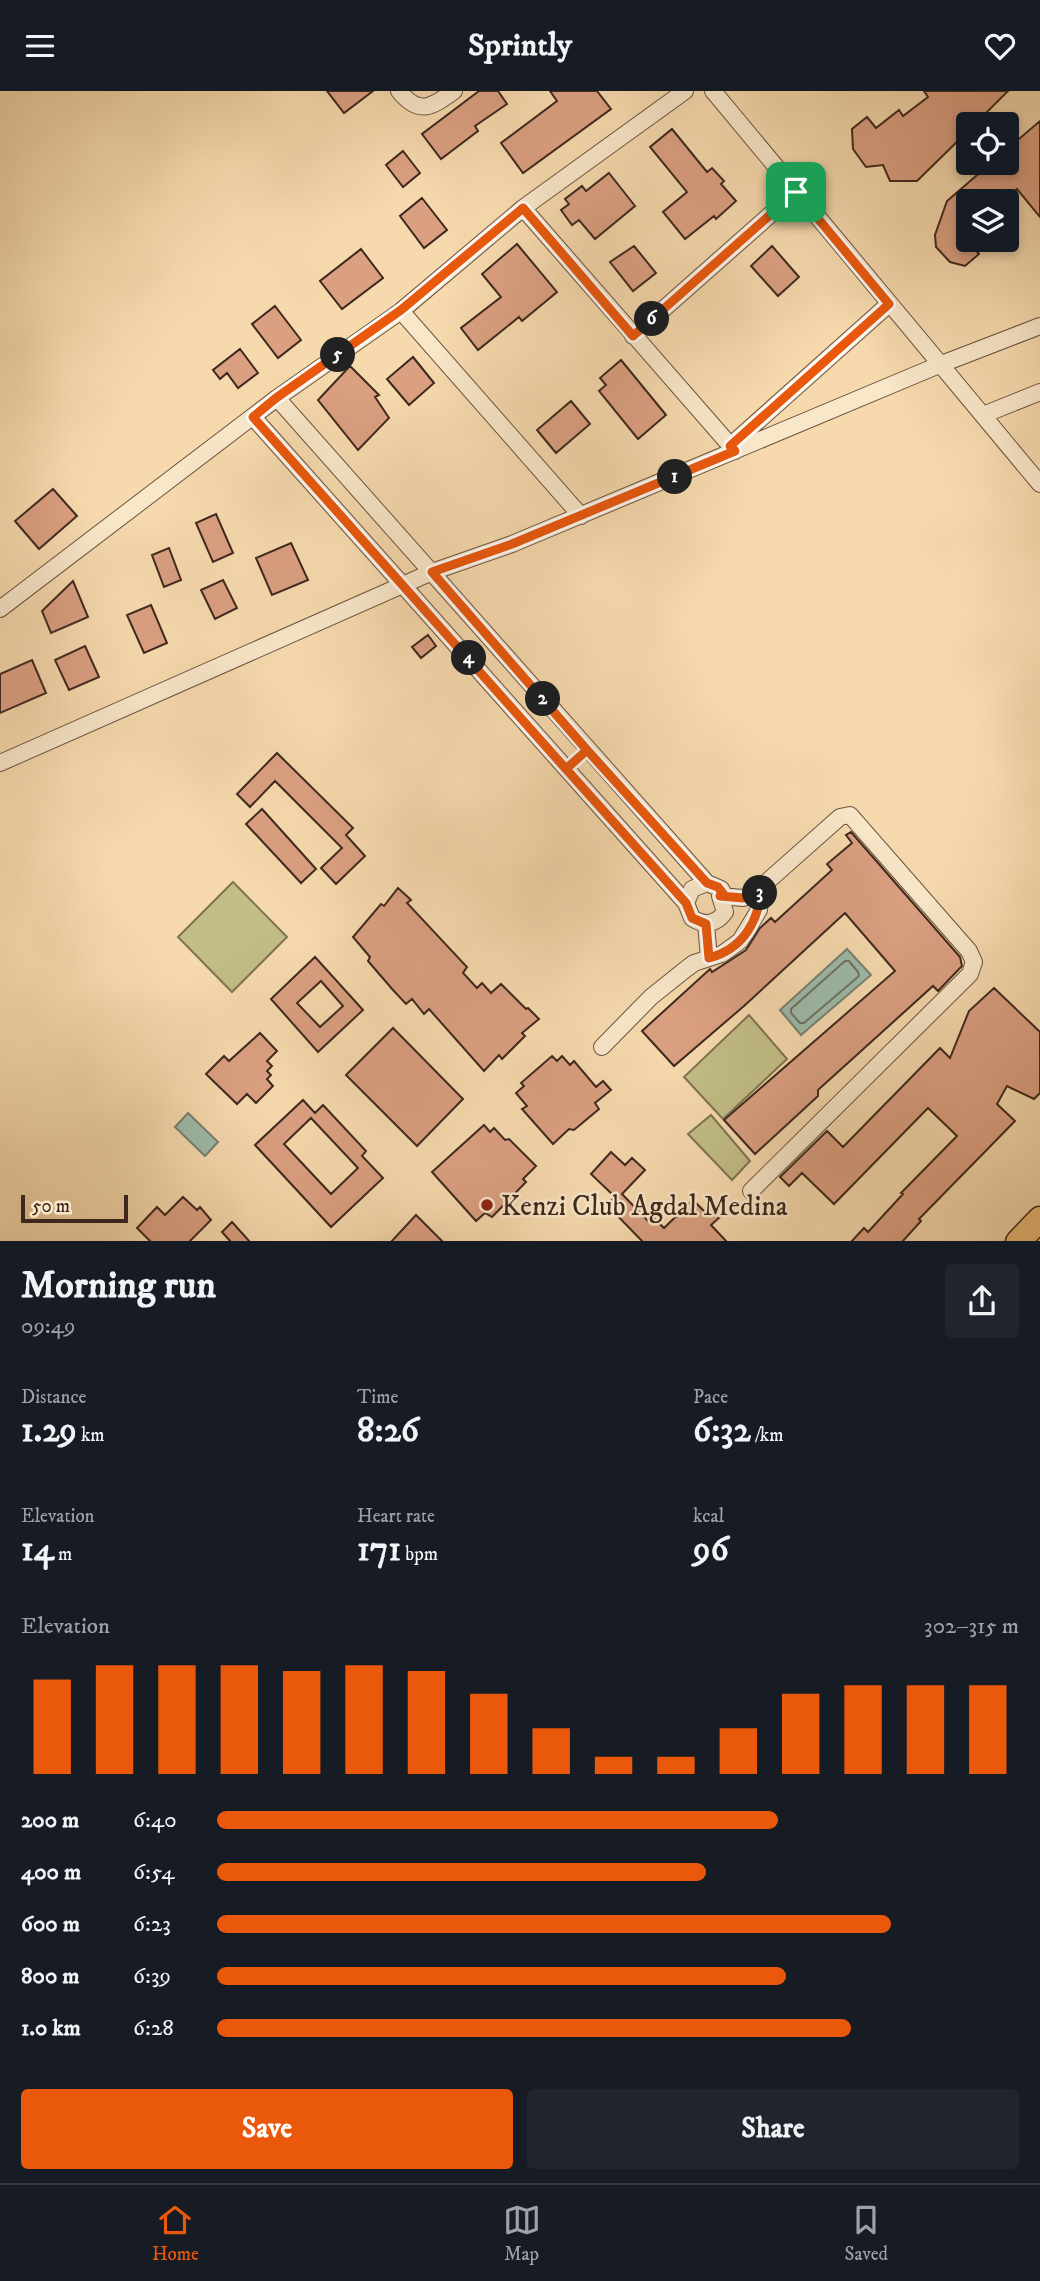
<!DOCTYPE html>
<meta charset="utf-8">
<style>
:root{--surface:#171b24;--page:#20242c;--text:#f1f3f6;--muted:#9ea1a6;--line:#363941;--accent:#ea580c}
body{margin:0;font-family:"IM FELL DW Pica",serif;background:var(--page);color:var(--text);height:100vh;display:flex;flex-direction:column;font-size:26px;white-space:nowrap}
*{box-sizing:border-box;margin:0}
p{font-size:23px;color:var(--muted)}
.icon{flex:none;width:38px;height:38px;fill:none;stroke:currentColor;stroke-width:2;stroke-linecap:round;stroke-linejoin:round}
.map{position:relative;height:1150px;overflow:hidden}
.details{display:flex;flex-direction:column;background:var(--surface);flex:1}
.details>*{flex:none}
.controls{position:absolute;left:956px;top:21px;display:grid;gap:14px}
.controls a{display:grid;place-items:center;width:63px;height:63px;border-radius:7px;background:var(--surface);box-shadow:0 4px 10px #0003;font-size:35px}
.scale{position:absolute;left:21px;bottom:18px;width:107px;box-sizing:border-box;padding-left:7px;border:4px solid #3e281e;border-top:0;font-size:19px;line-height:24px;white-space:nowrap;color:#3e281e;-webkit-text-stroke:5px #f9e7ca;paint-order:stroke}
.pin{position:absolute;display:grid;place-items:center;width:60px;height:60px;color:#fff;margin:-30px;border-radius:14px;box-shadow:0 4px 10px #0006}
.km{position:absolute;width:35px;height:35px;margin:-18px;border-radius:50%;background:#222;color:#fff;font-size:19px;line-height:35px;text-align:center}
.round{display:grid;place-items:center;flex:none;width:74px;height:74px;border-radius:7px;background:var(--page)}
.summary{display:flex;align-items:center;justify-content:space-between;height:119px;padding:0 21px}
h1{font-size:38px;font-weight:700;line-height:52px}
.metrics{display:grid;grid-template-columns:repeat(3,1fr);gap:10px;height:119px;padding:7px 21px}
.metrics div{display:grid;align-content:center}
.metrics b{font-size:35px;font-weight:700}
.metrics small{font-size:19px;font-weight:400}
.metrics p{font-size:19px}
.chart{height:196px;padding:14px 21px}
.chart p{display:flex;justify-content:space-between}
.chart svg{width:100%;height:126px;margin-top:7px;stroke:var(--accent);stroke-width:6}
.primary-button{display:flex;gap:14px;margin-top:auto;padding:14px 21px}
.primary-button a{flex:1;height:80px;border-radius:7px;background:var(--accent);color:#fff;font-size:28px;font-weight:700;line-height:80px;text-align:center}
.primary-button a+a{background:var(--page);color:var(--text)}
ul{padding:0 21px;list-style:none;font-size:23px}
li{display:grid;grid-template-columns:112px 84px 1fr;align-items:center;height:52px}
li i{height:18px;border-radius:9px;background:var(--accent)}
header{display:flex;justify-content:space-between;align-items:center;height:91px;padding:0 21px;background:var(--surface);font-size:32px;font-weight:700}
.dock{display:flex;justify-content:space-around;align-items:center;height:98px;border-top:2px solid var(--line);background:var(--surface);font-size:19px;color:var(--muted)}
.dock a{display:grid;justify-items:center;gap:4px}
.dock .active{color:var(--accent)}
.map>svg:first-child{display:block}
.green{fill:#c2be86;stroke:#807352;stroke-width:2}
.water{fill:#9dbbaa;stroke:#778072;stroke-width:2}
.lines{fill:none;stroke-linecap:round;stroke-linejoin:round}
.shore{stroke:#6e7264;stroke-width:2}
.building{fill:#dba082;stroke:#3e281e;stroke-width:2;fill-rule:evenodd}
.street-casing{stroke:#6c5442;stroke-width:18}
.primary-casing{stroke:#3e281e;stroke-width:27}
.street{stroke:#f9e7ca;stroke-width:16}
.primary{stroke:#ebbd77;stroke-width:24}
.route-casing{stroke:#fff;stroke-width:14}
.route{stroke:#ea580c;stroke-width:9}
.poi-dot{fill:#8f2418;stroke:#f9e7ca;stroke-width:2.5}
.labels{text-anchor:middle;stroke-width:5;stroke-linejoin:round;paint-order:stroke}
.poi-label{font-size:28px;fill:#3e281e;stroke:#f9e7ca;text-anchor:start}
</style>
<header><svg class="icon" aria-label="menu" viewBox="0 0 24 24"><path d="M4 6h16M4 12h16M4 18h16"/></svg>Sprintly<svg class="icon" aria-label="heart" viewBox="0 0 24 24"><path d="M12 20l-8-8c-3-5 5-10 8-4 3-6 11-1 8 4z"/></svg></header>
<div class="map">
<svg width="1040" height="1151" viewBox="0 0 1040 1151">
<rect width="100%" height="100%" fill="#f6daae"/>
<filter id="stains"><feTurbulence type="fractalNoise" baseFrequency=".00286" numOctaves="4"/><feColorMatrix values="0 0 0 0 .2 0 0 0 0 .09 0 0 0 0 .02 0 0 0 .5 -.17"/></filter>
<radialGradient id="worn" r=".72"><stop offset=".6" stop-color="#630" stop-opacity="0"/><stop offset="1" stop-color="#630" stop-opacity=".3"/></radialGradient>
<path class="green" d="M 233,791 L 287,846 L 232,901 L 178,846 Z
M 749,924 L 787,968 L 723,1028 L 684,986 Z
M 711,1024 L 750,1070 L 732,1089 L 688,1043 Z"/>
<path class="water" d="M 847,858 L 871,884 L 801,944 L 780,919 Z
M 188,1022 L 218,1051 L 205,1065 L 175,1036 Z"/>
<g class="lines">
<path class="shore" d="M 845,870 L 849,870 L 858,881 L 859,885 L 804,932 L 800,932 L 791,922 L 791,918 Z"/>
</g>
<path class="building" d="M 327,0 L 373,0 L 344,22 Z
M 479,0 L 498,0 L 507,13 L 475,35 L 478,40 L 441,68 L 422,43 Z
M 550,0 L 597,0 L 611,18 L 523,82 L 501,52 L 557,10 Z
M 924,0 L 1008,0 L 975,33 L 968,33 L 968,40 L 917,90 L 890,90 L 883,74 L 866,76 L 853,58 L 852,38 L 867,26 L 876,37 L 899,19 L 903,25 L 928,6 Z
M 1040,30 L 1040,126 L 1017,98 L 1003,110 L 968,110 L 968,140 L 963,144 L 979,163 L 965,175 L 950,171 L 936,156 L 935,144 L 947,110 L 991,72 L 1006,72 L 1006,59 Z
M 672,38 L 707,81 L 712,77 L 724,90 L 721,93 L 736,110 L 716,128 L 714,125 L 685,148 L 663,121 L 687,101 L 650,56 Z
M 403,60 L 420,82 L 403,96 L 386,74 Z
M 609,82 L 635,115 L 595,148 L 579,129 L 572,134 L 561,119 L 569,113 L 565,108 L 582,95 L 586,100 Z
M 422,107 L 447,139 L 424,157 L 400,125 Z
M 517,153 L 557,201 L 522,230 L 519,226 L 478,259 L 461,237 L 501,206 L 482,183 Z
M 634,155 L 656,182 L 633,200 L 610,171 Z
M 772,155 L 799,186 L 778,205 L 751,175 Z
M 361,158 L 383,187 L 342,218 L 320,190 Z
M 275,215 L 301,249 L 278,267 L 252,233 Z
M 240,258 L 258,282 L 238,297 L 227,282 L 220,288 L 213,279 Z
M 413,266 L 434,292 L 409,314 L 387,288 Z
M 621,269 L 666,324 L 638,348 L 599,300 L 606,294 L 600,287 Z
M 350,275 L 379,304 L 375,306 L 389,327 L 358,359 L 318,309 Z
M 571,310 L 590,333 L 556,362 L 537,339 Z
M 53,398 L 77,425 L 39,458 L 15,430 Z
M 216,423 L 233,462 L 213,471 L 196,432 Z
M 291,452 L 308,489 L 272,504 L 256,467 Z
M 169,457 L 181,489 L 164,496 L 152,464 Z
M 223,489 L 237,517 L 215,528 L 201,499 Z
M 73,490 L 88,526 L 51,542 L 42,520 Z
M 151,514 L 167,552 L 144,562 L 127,524 Z
M 428,544 L 436,555 L 421,567 L 412,556 Z
M 85,555 L 99,586 L 69,599 L 55,569 Z
M 32,569 L 46,602 L 0,622 L 0,583 Z
M 277,662 L 353,737 L 346,744 L 365,765 L 336,793 L 321,777 L 342,757 L 275,690 L 250,716 L 237,703 Z
M 262,718 L 316,778 L 301,792 L 246,733 Z
M 851,741 L 960,866 L 962,875 L 938,900 L 933,895 L 818,999 L 818,1005 L 755,1063 L 724,1029 L 895,880 L 845,822 L 744,915 L 674,975 L 642,940 L 710,878 L 712,881 L 746,859 L 760,837 L 771,827 L 775,831 L 832,779 L 827,773 L 852,752 L 846,744 Z
M 398,797 L 411,809 L 407,812 L 467,876 L 463,882 L 477,897 L 482,892 L 491,902 L 501,893 L 526,918 L 528,917 L 539,928 L 522,942 L 525,945 L 502,968 L 499,964 L 484,980 L 429,918 L 424,923 L 412,908 L 406,913 L 393,899 L 368,870 L 370,866 L 353,846 L 381,813 L 384,815 Z
M 315,866 L 363,919 L 318,961 L 271,908 ZM 321,890 L 343,915 L 320,936 L 297,912 Z
M 994,897 L 1040,941 L 1040,1002 L 1034,1008 L 1007,995 L 997,1013 L 1015,1030 L 919,1128 L 921,1130 L 902,1151 L 851,1151 L 864,1137 L 868,1141 L 903,1103 L 901,1102 L 957,1045 L 928,1017 L 834,1113 L 802,1082 L 789,1095 L 780,1086 L 827,1040 L 843,1056 L 940,957 L 950,967 L 969,920 Z
M 393,937 L 463,1008 L 417,1055 L 346,984 Z
M 260,942 L 277,960 L 267,970 L 272,975 L 267,980 L 271,984 L 267,988 L 273,995 L 256,1012 L 247,1003 L 237,1013 L 206,983 L 224,965 L 229,970 Z
M 552,965 L 557,970 L 562,965 L 570,974 L 574,970 L 596,996 L 603,990 L 611,999 L 595,1012 L 599,1018 L 574,1039 L 569,1038 L 553,1053 L 522,1018 L 527,1015 L 516,1002 L 524,995 L 521,992 Z
M 303,1009 L 315,1022 L 323,1014 L 366,1060 L 362,1065 L 383,1087 L 331,1136 L 255,1054 ZM 311,1027 L 358,1077 L 331,1103 L 284,1053 Z
M 484,1034 L 490,1041 L 494,1037 L 505,1049 L 509,1048 L 536,1075 L 523,1088 L 526,1091 L 492,1126 L 485,1122 L 476,1130 L 432,1081 Z
M 611,1061 L 625,1074 L 632,1067 L 645,1079 L 622,1103 L 648,1130 L 653,1126 L 664,1137 L 693,1109 L 707,1123 L 713,1117 L 721,1125 L 711,1134 L 727,1151 L 643,1151 L 607,1114 L 615,1106 L 591,1083 Z
M 183,1106 L 197,1119 L 200,1116 L 211,1129 L 189,1151 L 151,1151 L 137,1137 L 157,1116 L 165,1124 Z
M 416,1124 L 443,1151 L 391,1151 Z
M 232,1131 L 250,1151 L 231,1151 L 222,1141 Z"/>
<g class="lines">
<g class="street-casing">
<path id="street" d="M 399,0 C 419,25 432,16 454,0
M 713,0 L 1040,393
M 523,117 L 735,360
M 401,220 L 581,425
M 633,245 L 796,101
M 277,307 L 707,792
M 983,324 L 1040,301
M 253,326 L 686,812
M 730,355 L 889,213
M 0,518 L 277,307 L 401,220 L 523,117 L 685,0
M 0,672 L 432,481 L 512,453 L 939,274 L 1040,235
M 707,792 L 721,798 L 725,805 L 720,805 L 725,821 C 716,834 704,835 692,827 L 686,812 L 692,798 Z
M 720,805 L 743,807 L 751,805 L 840,726 L 850,724 L 969,860 L 974,871 L 970,883 L 751,1100
M 706,833 L 709,867
M 602,956 L 651,906 L 686,878 L 694,872 L 722,863 L 740,850 L 759,819 L 761,798"/>
</g>
<g class="primary-casing">
<path id="primary" d="M 1018,1151 L 1040,1128"/>
</g>
<use href="#street" class="street"/>
<use href="#primary" class="primary"/>
</g>
<g class="lines">
<g class="route-casing">
<path id="route" d="M 796,101 L 889,213 L 730,355 L 735,360 L 512,453 L 432,481 L 587,659 L 566,678 L 686,812 L 692,827 L 706,833 L 709,867 C 743,858 759,830 761,798 L 743,807 L 720,805 L 725,805 L 718,796 L 707,792 L 587,659 L 566,678 L 253,326 L 276,307 L 401,219 L 523,117 L 633,245 L 796,101"/>
</g>
<use href="#route" class="route"/>
</g>
<circle class="poi-dot" cx="487" cy="1114" r="7"/>
<g class="labels">
<g class="poi-label">
<text x="501" y="1124">Kenzi Club Agdal Medina</text>
</g>
</g>
<rect width="100%" height="100%" filter="url(#stains)"/>
<rect width="100%" height="100%" fill="url(#worn)"/>
</svg>
<div class="controls">
<a><svg class="icon" aria-label="locate" viewBox="0 0 24 24"><circle cx="12" cy="12" r="6"/><path d="M12 2v4M12 18v4M2 12h4M18 12h4"/></svg></a>
<a><svg class="icon" aria-label="layers" viewBox="0 0 24 24"><path d="M12 4l9 5-9 5-9-5zM3 14l9 5 9-5"/></svg></a>
</div>
<div class="scale">50 m</div>
<div class="pin" style="left:796px;top:101px;background:#1e9e55"><svg class="icon" aria-label="arrive" viewBox="0 0 24 24"><path d="M6 21V4h12l-3 4 3 4H6"/></svg></div>
<b class="km" style="left:675px;top:386px">1</b>
<b class="km" style="left:543px;top:608px">2</b>
<b class="km" style="left:760px;top:802px">3</b>
<b class="km" style="left:469px;top:567px">4</b>
<b class="km" style="left:338px;top:264px">5</b>
<b class="km" style="left:652px;top:228px">6</b>
</div>
<section class="details">
<div class="summary"><div><h1>Morning run</h1><p>09:49</p></div><a class="round"><svg class="icon" aria-label="share" viewBox="0 0 24 24"><path d="M12 15V3M7 8l5-5 5 5M5 13v7h14v-7"/></svg></a></div>
<div class="metrics">
<div><p>Distance</p><b>1.29<small> km</small></b></div>
<div><p>Time</p><b>8:26</b></div>
<div><p>Pace</p><b>6:32<small> /km</small></b></div>
</div>
<div class="metrics">
<div><p>Elevation</p><b>14<small> m</small></b></div>
<div><p>Heart rate</p><b>171<small> bpm</small></b></div>
<div><p>kcal</p><b>96</b></div>
</div>
<div class="chart"><p><span>Elevation</span>302–315 m</p>
<svg viewBox="0 0 160 44" preserveAspectRatio="none"><path d="M5 44V11M15 44V6M25 44V6M35 44V6M45 44V8M55 44V6M65 44V8M75 44V16M85 44V28M95 44V38M105 44V38M115 44V28M125 44V16M135 44V13M145 44V13M155 44V13"/></svg>
</div>
<ul>
<li><b>200 m</b>6:40<i style="width:70%"></i></li>
<li><b>400 m</b>6:54<i style="width:61%"></i></li>
<li><b>600 m</b>6:23<i style="width:84%"></i></li>
<li><b>800 m</b>6:39<i style="width:71%"></i></li>
<li><b>1.0 km</b>6:28<i style="width:79%"></i></li>
</ul>
<div class="primary-button"><a>Save</a><a>Share</a></div>
</section>
<nav class="dock">
<a class="active"><svg class="icon" aria-label="home" viewBox="0 0 24 24"><path d="M3 11l9-7 9 7M6 9v11h12V9"/></svg>Home</a>
<a><svg class="icon" aria-label="map" viewBox="0 0 24 24"><path d="M3 6l6-2 6 2 6-2v14l-6 2-6-2-6 2zM9 4v14M15 6v14"/></svg>Map</a>
<a><svg class="icon" aria-label="saved" viewBox="0 0 24 24"><path d="M7 4h10v16l-5-4-5 4z"/></svg>Saved</a>
</nav>
